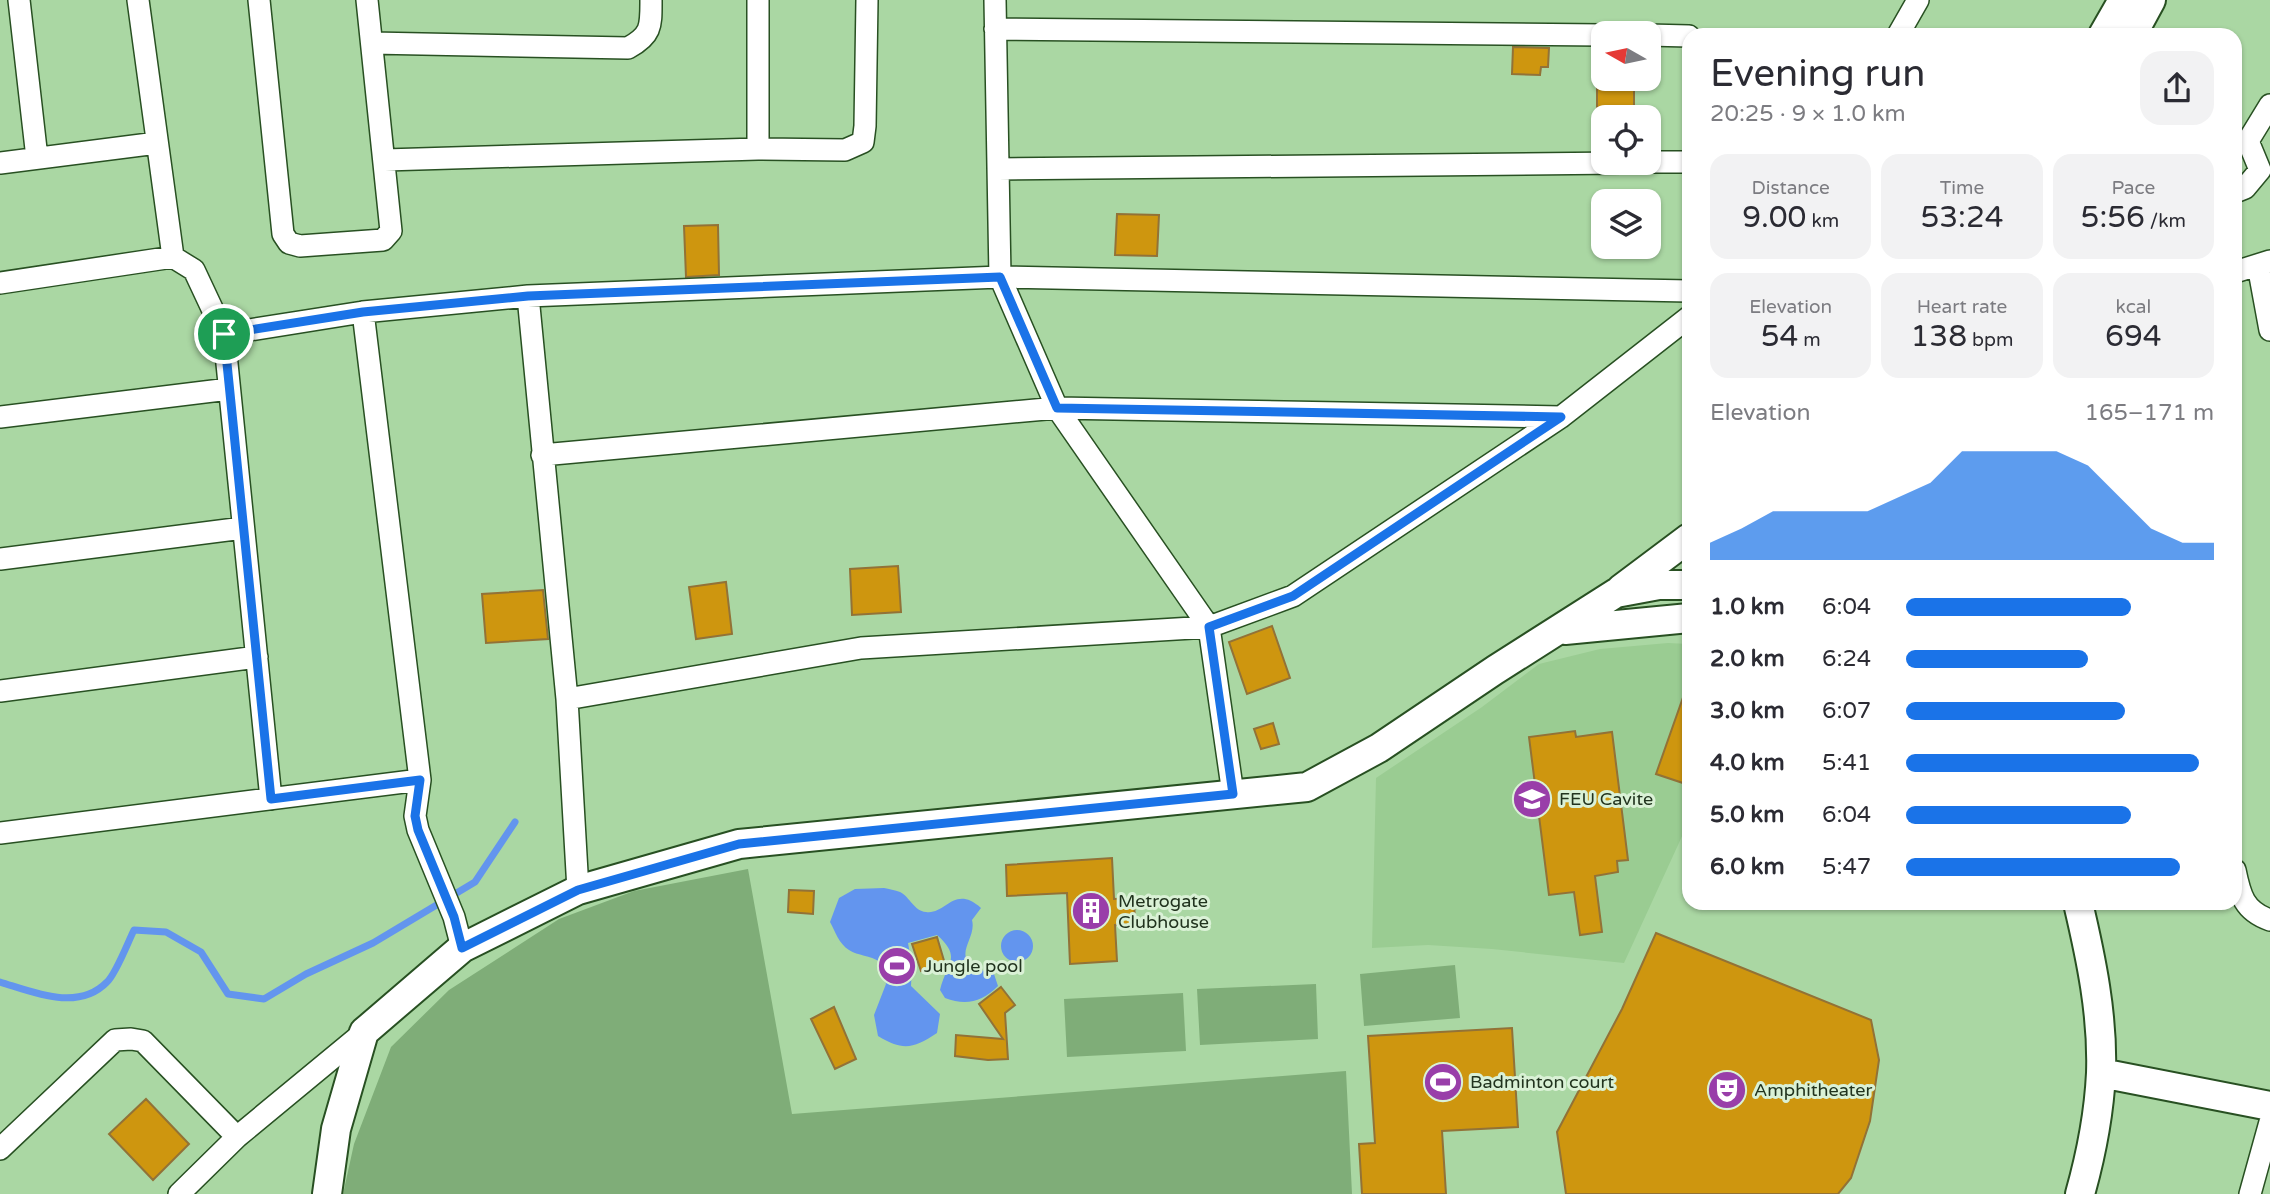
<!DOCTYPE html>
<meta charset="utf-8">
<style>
:root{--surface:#fff;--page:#f2f2f3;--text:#2b2b33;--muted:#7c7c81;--accent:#1a73e8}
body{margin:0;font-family:"Varela Round",sans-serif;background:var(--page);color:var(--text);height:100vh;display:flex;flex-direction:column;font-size:26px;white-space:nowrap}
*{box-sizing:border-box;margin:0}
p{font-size:23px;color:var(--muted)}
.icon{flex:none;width:38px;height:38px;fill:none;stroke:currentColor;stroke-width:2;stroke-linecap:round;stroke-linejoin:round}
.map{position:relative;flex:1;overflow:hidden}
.panel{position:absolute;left:1682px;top:28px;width:560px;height:882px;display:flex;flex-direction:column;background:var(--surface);border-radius:21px;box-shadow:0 2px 5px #0004}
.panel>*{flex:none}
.needle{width:46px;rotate:279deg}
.controls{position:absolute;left:1591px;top:21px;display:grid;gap:14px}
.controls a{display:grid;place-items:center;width:70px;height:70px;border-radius:14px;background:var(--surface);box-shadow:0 2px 5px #0004;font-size:35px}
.pin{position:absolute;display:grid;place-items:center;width:60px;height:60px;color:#fff;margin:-30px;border:4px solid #fff;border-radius:50%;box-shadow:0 2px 7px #0007}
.round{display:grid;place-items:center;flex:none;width:74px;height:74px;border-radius:21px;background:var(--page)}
.head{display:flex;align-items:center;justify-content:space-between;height:119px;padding:0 28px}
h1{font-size:38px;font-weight:600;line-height:52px}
.metrics{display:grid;grid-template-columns:repeat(3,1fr);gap:10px;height:119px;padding:7px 28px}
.metrics div{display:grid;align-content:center;border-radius:18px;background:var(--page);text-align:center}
.metrics b{font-size:30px;font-weight:600}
.metrics small{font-size:19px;font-weight:400}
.metrics p{font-size:19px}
.chart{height:196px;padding:14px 28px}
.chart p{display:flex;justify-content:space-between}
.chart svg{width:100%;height:126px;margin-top:7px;fill:var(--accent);opacity:.7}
ul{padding:0 28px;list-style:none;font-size:23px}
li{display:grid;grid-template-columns:112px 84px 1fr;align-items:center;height:52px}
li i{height:18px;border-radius:9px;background:var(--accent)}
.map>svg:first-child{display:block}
.built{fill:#9acc92}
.green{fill:#7fad78}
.water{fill:#6395ee}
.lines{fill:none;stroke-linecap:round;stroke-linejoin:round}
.stream{stroke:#6395ee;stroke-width:7}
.building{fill:#ce960f;stroke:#927237;stroke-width:2}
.street-casing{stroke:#285022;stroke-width:24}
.secondary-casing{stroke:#285022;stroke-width:32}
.street{stroke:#fff;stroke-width:21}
.secondary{stroke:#fff;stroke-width:28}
.route-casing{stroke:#fff;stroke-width:14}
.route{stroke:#1a73e8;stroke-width:9}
.labels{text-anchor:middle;stroke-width:6;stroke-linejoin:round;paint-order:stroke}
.poi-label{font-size:18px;fill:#21331e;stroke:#daf1d6;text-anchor:start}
</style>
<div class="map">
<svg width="2270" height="1194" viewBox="0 0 2270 1194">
<rect width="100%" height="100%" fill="#aad7a3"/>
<path class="built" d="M 1668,643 L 1689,644 L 1689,821 L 1624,963 L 1492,949 L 1428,945 L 1372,948 L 1376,778 L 1482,707 L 1539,664 L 1600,649 Z"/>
<path class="green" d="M 748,869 L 792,1114 L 1346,1071 L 1352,1194 L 343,1194 L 354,1144 L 391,1047 L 449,990 L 559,919 L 634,891 Z
M 1455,965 L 1460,1018 L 1364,1026 L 1360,974 Z
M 1316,984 L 1318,1039 L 1200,1045 L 1197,989 Z
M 1183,993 L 1186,1051 L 1067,1057 L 1064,999 Z"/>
<path class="water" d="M 884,888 C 889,889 895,890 900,892 C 910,897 914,911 926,912 C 946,915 954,884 981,908 L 972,920 C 978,942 942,961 994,974 L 998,986 C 982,1002 966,1006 945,998 L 940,990 C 946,964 963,958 937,935 L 908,943 L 912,965 L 911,986 L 940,1014 L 937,1033 C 913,1049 903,1051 878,1036 L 874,1015 L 886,984 L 880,962 C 870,955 858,956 849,950 C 839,944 835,931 830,922 L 839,898 L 855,889 Z
M1001 946a16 16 0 1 1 32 0a16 16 0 1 1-32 0Z"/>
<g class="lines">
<path class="stream" d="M 0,982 C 33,992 78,1012 107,982 C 116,974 128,942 134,930 L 166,932 L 201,952 L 228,994 L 264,999 L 306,974 L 373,943 L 475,882 L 515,822"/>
</g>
<path class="building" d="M 1513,47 L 1549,48 L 1548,67 L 1541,67 L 1540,75 L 1512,74 Z
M 1597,79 L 1634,79 L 1634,117 L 1597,117 Z
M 1117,214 L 1159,215 L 1157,256 L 1115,255 Z
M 718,225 L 719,275 L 686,277 L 684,226 Z
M 898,566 L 901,612 L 852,615 L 850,569 Z
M 726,582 L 732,634 L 696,639 L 689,587 Z
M 543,590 L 548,639 L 486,643 L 482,594 Z
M 1272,626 L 1290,678 L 1247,694 L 1229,642 Z
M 1686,689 L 1689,689 L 1689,785 L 1656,774 Z
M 1273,723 L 1279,744 L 1261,749 L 1254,729 Z
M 1575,731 L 1576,737 L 1612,732 L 1628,860 L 1617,861 L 1618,872 L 1595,876 L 1602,932 L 1580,935 L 1574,892 L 1549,895 L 1529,737 Z
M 1112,858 L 1114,899 L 1134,898 L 1135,924 L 1115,925 L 1117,961 L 1070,964 L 1067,893 L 1007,896 L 1006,865 Z
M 789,890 L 814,891 L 813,914 L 788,912 Z
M 1656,933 L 1871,1020 L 1879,1060 L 1870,1121 L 1851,1178 L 1838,1194 L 1566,1194 L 1557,1132 L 1622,1009 Z
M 937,937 L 945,964 L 921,971 L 912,944 Z
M 1001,987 L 1015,1005 L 1005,1013 L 1008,1059 L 988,1060 L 955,1056 L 956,1035 L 1003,1039 L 979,1004 Z
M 834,1007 L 856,1059 L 835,1069 L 811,1019 Z
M 1512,1028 L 1518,1127 L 1442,1131 L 1446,1194 L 1362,1194 L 1359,1144 L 1375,1143 L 1368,1036 Z
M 146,1099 L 189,1144 L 153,1180 L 109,1134 Z"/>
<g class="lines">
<g class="street-casing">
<path id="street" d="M 19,0 L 37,158
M 138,0 L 173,257
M 259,0 L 283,234 L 289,243 L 300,246 L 383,240 L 391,231 L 367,0
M 758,0 L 758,149
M 995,0 L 1000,277 L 1057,408 L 1209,627 L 1233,794
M 995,29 L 1603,35
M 1648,35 L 1689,36
M 1898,35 L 1918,0
M 372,43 L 628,48 C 652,35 651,26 651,0
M 385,160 L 758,149 L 845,150 L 863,142 L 865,126 L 867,0
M 1648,162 L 1689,162
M 0,163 L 157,143
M 998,169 L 1622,163
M 2260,170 L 2248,141 L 2270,105
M 2235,192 L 2245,188 L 2260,170
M 2258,265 L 2270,330
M 2235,272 L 2270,261
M 0,283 L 173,257 L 194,270 L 224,334 L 363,312 L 528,296
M 224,334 L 271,799
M 0,417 L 229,389
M 542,455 L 1057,408 L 1561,417
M 0,559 L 243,528
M 0,691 L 257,657
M 567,699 L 861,648 L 1209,627 L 1293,596 L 1561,417 L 1689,317
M 420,780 L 415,816 L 418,830 L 454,917 L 462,948
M 0,833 L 420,780 L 363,312
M 2235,870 C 2240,895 2244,911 2270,920
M 578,890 L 567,699 L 528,296 L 1000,277 L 1689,291
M 0,1149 L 115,1040 L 131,1039 L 143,1041 L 237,1137
M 179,1194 L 237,1137 L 364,1032
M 2250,1194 L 2270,1122"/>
</g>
<g class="secondary-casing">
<path id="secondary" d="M 2103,35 L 2123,0
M 2132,35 L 2151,0
M 1621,589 L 1689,538
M 1565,630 L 1689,618
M 2078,903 C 2091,958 2103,1015 2101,1073 C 2099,1114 2091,1155 2080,1194
M 2101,1073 L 2270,1106
M 327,1194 L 336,1129 L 364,1032 L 462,948 L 578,890 L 739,844 L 1307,787 L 1379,748 L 1495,670 L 1616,593 L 1659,585 L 1689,585"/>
</g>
<use href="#street" class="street"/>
<use href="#secondary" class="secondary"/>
</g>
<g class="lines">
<g class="route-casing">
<path id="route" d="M 1000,277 L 1057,408 L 1561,417 L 1293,596 L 1209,627 L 1233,794 L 739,844 L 578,890 L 462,948 L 454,917 L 418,830 L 415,816 L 420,780 L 271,799 L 224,334 L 363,312 L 528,296 Z"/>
</g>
<use href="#route" class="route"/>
</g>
<defs>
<g id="university-disc" transform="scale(2.0125)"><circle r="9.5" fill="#993ea9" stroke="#daf1d6"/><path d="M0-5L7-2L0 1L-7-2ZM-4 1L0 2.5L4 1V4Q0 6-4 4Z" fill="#fff"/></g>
<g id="building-disc" transform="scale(2.0125)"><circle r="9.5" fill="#993ea9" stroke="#daf1d6"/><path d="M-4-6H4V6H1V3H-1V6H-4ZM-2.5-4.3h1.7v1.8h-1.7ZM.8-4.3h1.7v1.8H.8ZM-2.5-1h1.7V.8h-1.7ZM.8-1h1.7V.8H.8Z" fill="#fff"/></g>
<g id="stadium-disc" transform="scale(2.0125)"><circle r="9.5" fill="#993ea9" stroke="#daf1d6"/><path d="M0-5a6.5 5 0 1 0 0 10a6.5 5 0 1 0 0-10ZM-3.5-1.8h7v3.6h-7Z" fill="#fff"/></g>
<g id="theatre-disc" transform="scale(2.0125)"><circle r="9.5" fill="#993ea9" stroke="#daf1d6"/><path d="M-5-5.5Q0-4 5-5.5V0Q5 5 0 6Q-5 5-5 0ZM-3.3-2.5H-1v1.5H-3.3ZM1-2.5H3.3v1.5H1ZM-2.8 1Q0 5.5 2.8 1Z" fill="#fff"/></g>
</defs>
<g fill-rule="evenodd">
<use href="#university-disc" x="1532" y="799"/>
<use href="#building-disc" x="1091" y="911"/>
<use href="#stadium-disc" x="897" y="966"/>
<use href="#stadium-disc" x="1443" y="1082"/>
<use href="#theatre-disc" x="1727" y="1090"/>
</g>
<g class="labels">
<g class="poi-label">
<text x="1559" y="805">FEU Cavite</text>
<text x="1118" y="907">Metrogate<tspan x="1118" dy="21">Clubhouse</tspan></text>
<text x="924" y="972">Jungle pool</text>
<text x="1470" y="1088">Badminton court</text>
<text x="1754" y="1096">Amphitheater</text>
</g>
</g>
</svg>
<div class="controls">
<a><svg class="needle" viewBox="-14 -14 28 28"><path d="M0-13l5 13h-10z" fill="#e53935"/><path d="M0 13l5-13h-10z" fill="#7c7c81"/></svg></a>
<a><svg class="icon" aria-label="locate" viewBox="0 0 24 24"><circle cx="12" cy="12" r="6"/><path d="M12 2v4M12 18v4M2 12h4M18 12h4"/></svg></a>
<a><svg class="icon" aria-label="layers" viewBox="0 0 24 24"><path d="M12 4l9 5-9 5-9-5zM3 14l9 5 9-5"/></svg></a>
</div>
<div class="pin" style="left:224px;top:334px;background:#1e9e55"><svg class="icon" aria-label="arrive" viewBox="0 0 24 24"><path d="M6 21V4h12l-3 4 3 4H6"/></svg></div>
<section class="panel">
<div class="head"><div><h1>Evening run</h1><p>20:25 · 9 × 1.0 km</p></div><a class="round"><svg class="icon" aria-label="share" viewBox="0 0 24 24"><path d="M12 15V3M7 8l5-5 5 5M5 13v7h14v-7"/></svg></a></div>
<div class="metrics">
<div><p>Distance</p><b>9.00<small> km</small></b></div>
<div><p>Time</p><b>53:24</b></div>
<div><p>Pace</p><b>5:56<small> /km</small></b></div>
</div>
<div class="metrics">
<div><p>Elevation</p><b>54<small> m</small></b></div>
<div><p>Heart rate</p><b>138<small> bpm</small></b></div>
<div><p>kcal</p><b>694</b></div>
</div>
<div class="chart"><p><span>Elevation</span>165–171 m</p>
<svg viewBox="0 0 160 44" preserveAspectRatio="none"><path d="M0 44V38L10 33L20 27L30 27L40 27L50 27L60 22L70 17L80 6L90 6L100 6L110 6L120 11L130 22L140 33L150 38L160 38V44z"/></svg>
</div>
<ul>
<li><b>1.0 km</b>6:04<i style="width:73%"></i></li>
<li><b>2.0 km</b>6:24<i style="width:59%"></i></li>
<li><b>3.0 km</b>6:07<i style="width:71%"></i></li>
<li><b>4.0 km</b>5:41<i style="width:95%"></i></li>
<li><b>5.0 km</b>6:04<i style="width:73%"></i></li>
<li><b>6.0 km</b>5:47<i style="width:89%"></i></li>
</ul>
</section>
</div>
